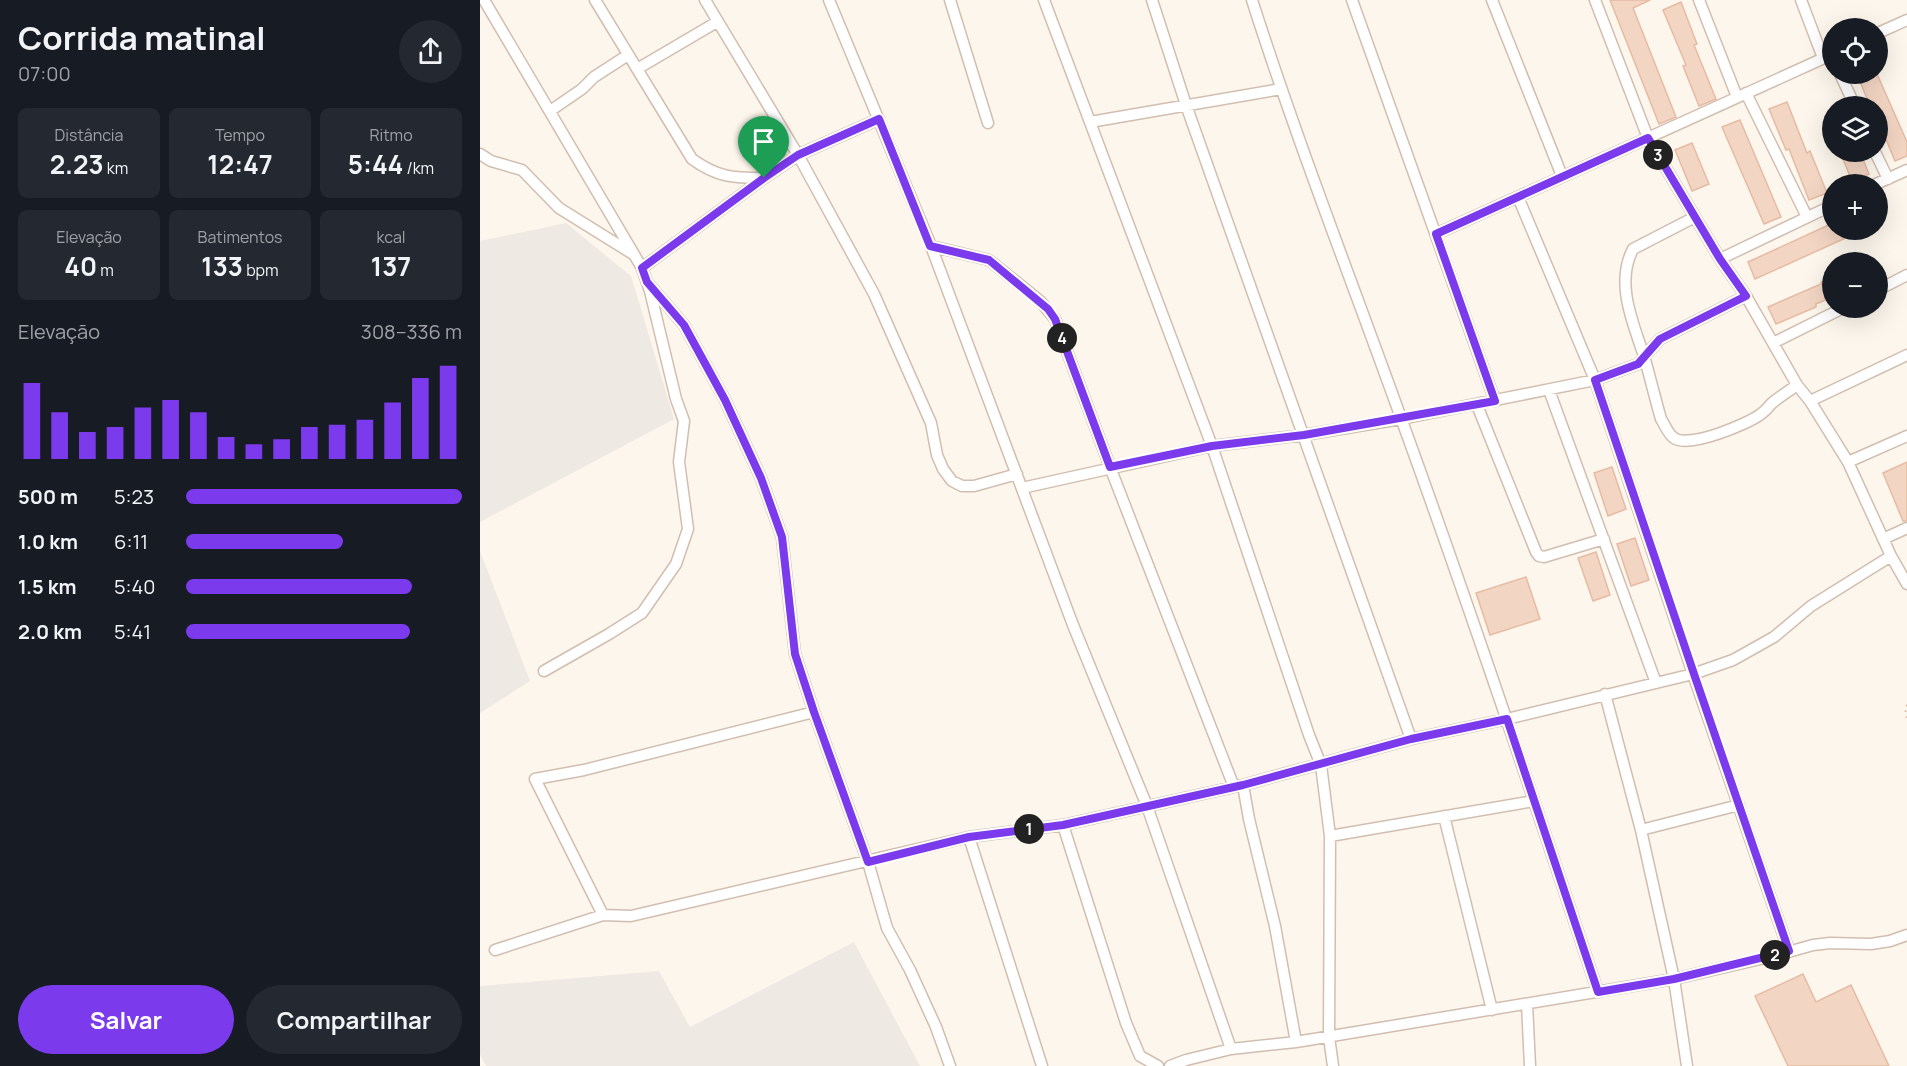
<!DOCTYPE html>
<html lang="pt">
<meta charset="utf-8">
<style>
:root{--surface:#171b24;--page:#242831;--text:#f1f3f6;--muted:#9ea1a6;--accent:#7c3aed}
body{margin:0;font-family:Manrope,sans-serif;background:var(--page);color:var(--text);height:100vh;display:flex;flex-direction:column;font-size:22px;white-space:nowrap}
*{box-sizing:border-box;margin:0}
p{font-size:20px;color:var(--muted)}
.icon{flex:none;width:33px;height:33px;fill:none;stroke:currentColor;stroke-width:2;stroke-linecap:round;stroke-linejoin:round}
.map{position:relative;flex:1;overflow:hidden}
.details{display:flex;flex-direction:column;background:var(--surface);width:480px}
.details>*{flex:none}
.fabs{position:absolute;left:1342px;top:18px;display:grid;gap:12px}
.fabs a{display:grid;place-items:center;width:66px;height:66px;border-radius:50%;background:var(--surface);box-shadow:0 6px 24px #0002;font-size:30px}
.pin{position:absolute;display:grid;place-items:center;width:51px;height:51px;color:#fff;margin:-62px -26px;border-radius:50% 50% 50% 0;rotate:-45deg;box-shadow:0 0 6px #0007}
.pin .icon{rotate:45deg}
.km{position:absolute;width:30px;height:30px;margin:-15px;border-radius:50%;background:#222;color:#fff;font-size:16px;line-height:30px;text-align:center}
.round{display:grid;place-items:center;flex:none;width:63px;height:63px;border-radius:32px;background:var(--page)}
.headline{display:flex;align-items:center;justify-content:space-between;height:102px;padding:0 18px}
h1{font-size:33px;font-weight:700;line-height:45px}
.figures{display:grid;grid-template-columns:repeat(3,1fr);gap:9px;height:102px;padding:6px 18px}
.figures div{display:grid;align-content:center;border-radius:9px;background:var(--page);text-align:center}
.figures b{font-size:26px;font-weight:700}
.figures small{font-size:16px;font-weight:400}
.figures p{font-size:16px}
.chart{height:168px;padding:12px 18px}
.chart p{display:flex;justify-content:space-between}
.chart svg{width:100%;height:108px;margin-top:6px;stroke:var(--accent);stroke-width:6}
.primary-button{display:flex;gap:12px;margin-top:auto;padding:12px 18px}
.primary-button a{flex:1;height:69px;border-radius:36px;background:var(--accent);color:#fff;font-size:24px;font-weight:700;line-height:69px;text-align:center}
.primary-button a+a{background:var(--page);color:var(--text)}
ul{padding:0 18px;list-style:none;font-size:20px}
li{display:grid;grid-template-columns:96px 72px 1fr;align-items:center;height:45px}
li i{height:15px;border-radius:8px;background:var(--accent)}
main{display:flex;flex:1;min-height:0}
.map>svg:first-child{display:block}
.industrial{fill:#efe9e4}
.building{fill:#f3d5c3;stroke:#e6bba3;stroke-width:1.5}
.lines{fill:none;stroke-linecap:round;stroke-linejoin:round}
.street-casing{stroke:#d1beb0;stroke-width:13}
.path{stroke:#d9b8a5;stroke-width:2;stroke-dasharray:1.5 4.5;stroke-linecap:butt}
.street{stroke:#fff;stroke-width:10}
.route-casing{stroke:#fff;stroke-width:12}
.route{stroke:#7c3aed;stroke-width:8}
</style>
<main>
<section class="details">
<div class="headline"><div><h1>Corrida matinal</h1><p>07:00</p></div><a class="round"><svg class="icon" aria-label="share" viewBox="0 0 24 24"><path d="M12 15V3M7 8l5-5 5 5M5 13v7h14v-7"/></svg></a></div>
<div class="figures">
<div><p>Distância</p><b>2.23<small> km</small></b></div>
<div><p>Tempo</p><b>12:47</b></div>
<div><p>Ritmo</p><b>5:44<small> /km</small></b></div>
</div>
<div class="figures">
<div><p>Elevação</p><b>40<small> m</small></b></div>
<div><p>Batimentos</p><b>133<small> bpm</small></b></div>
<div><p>kcal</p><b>137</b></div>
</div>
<div class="chart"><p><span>Elevação</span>308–336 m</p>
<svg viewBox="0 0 160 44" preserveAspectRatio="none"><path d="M5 44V13M15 44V25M25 44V33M35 44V31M45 44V23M55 44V20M65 44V25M75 44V35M85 44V38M95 44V36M105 44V31M115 44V30M125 44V28M135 44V21M145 44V11M155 44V6"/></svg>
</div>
<ul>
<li><b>500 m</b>5:23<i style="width:100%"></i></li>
<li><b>1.0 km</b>6:11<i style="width:57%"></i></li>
<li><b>1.5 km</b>5:40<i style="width:82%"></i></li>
<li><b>2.0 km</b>5:41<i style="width:81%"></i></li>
</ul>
<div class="primary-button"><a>Salvar</a><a>Compartilhar</a></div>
</section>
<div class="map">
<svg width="1427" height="1066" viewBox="0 0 1427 1066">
<rect width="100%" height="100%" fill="#fdf6ec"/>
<path class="industrial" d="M 86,223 L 151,276 L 194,419 L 0,522 L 0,241 Z
M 0,551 L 50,681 L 0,713 Z
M 374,942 L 440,1066 L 6,1066 L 0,1054 L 0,986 L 179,971 L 210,1027 Z"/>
<path class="building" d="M 1130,0 L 1170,0 L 1153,8 L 1196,117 L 1179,124 Z
M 1201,2 L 1217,44 L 1214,45 L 1236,99 L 1219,106 L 1203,66 L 1206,65 L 1183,10 Z
M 1377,74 L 1397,74 L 1427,142 L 1427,156 L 1415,161 L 1398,120 L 1398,106 L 1390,106 Z
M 1307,102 L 1327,153 L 1330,151 L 1347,193 L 1329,200 L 1309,149 L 1306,150 L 1289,109 Z
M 1260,120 L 1301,217 L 1284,224 L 1242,127 Z
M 1212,143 L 1229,184 L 1212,191 L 1195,150 Z
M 1360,152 L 1380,152 L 1389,174 L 1372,181 Z
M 1353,223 L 1353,230 L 1364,230 L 1368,237 L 1275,279 L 1268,262 Z
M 1353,276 L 1353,297 L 1336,304 L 1336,307 L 1296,324 L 1288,307 L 1341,284 L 1341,282 Z
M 1427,462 L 1427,521 L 1423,521 L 1403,473 Z
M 1132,467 L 1146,509 L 1128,516 L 1114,473 Z
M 1155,538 L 1169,580 L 1151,586 L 1137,544 Z
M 1116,552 L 1130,595 L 1113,601 L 1098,558 Z
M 1046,577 L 1060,619 L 1010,635 L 996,593 Z
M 1323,974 L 1336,1002 L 1371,985 L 1409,1066 L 1308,1066 L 1275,996 Z"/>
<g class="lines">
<g class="street-casing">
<path id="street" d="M 4,0 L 162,268 L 170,291 L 196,399 L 204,421 L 199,462 L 208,529 L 196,564 L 162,613 L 129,634 L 64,671
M 115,0 L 212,159 C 237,177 252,178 283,178
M 225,0 L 318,155 L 394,294 L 451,423 L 457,455 L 463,469 L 472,481 L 482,486 L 494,486 L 537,474
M 349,0 L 451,246 L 593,625 L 667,806 L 751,1049
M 470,0 L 508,123
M 564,0 L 732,446 L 829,735 L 841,765 L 850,836 L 849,1037 L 853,1066
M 672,0 L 706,105 L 931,739
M 772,0 C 817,141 871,279 921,418 C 990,608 1054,800 1118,992
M 872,0 L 1015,401
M 1012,0 L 1082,176
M 1115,0 L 1168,138 L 1240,259 L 1266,296 L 1317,385 L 1330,401 L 1368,462 L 1411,556 L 1427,584
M 1219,0 L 1257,97
M 1321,0 L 1343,58
M 1398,33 L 1427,20
M 157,69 L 237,22
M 1360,74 L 1375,106
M 1266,93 L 1327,217
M 70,111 L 102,89 L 114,77 L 148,55
M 610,122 L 801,89
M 1395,152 L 1408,179
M 0,154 L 11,161 L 42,170 L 79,208 L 153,254
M 1396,184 L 1427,170
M 1038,197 L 1115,380 L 1213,674 L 1309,951
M 1215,217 L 1153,249 C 1135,283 1153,323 1164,356 C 1170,377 1175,398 1181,419 C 1185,425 1188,434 1194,438 C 1208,449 1268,424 1281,414 C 1285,411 1288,408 1291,404 C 1299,397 1309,391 1317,385
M 956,234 L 1353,54
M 451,246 L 509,260 L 560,301 L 575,319 L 630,467 L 754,787
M 1240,259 L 1353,205
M 162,268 L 284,178 L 318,155 L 399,119
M 167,282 L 204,325 L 245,400 L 281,478 L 302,537 L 315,654 L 334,712 L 388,862 L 407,928 L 430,970 L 456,1027 L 470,1066
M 1398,290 L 1427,275
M 1293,343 L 1363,308
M 1069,390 L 1176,683
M 1330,401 L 1427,355
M 997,405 L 1056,552 L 1059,556 L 1064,557 L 1124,539
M 1368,462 L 1427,436
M 542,488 L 732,446 L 824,435 L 921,419 L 1115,380 L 1158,364 L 1180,339 L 1266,296
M 1403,539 L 1427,528
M 1125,694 L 1161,830 L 1194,979 L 1207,1066
M 334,712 L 104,770 L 55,779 L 123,915 L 151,916 L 489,837 L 583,825 L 763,785 L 931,739 L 1027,719 L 1213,674 L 1253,660 L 1294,637 L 1331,606 L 1411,556
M 763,785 L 769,819 L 795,926 L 816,1042
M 964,816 L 1012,1010
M 583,825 L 646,1023 L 660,1056 L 678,1066
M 1161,830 L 1259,805
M 850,836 L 1054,801
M 489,837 L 562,1066
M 15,950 L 123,915
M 1047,1004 L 1050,1066
M 690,1066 L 706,1060 L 751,1049 L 816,1042 L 1194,979 L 1301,954 L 1333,945 L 1350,943 L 1391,944 L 1410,941 L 1427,935"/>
</g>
<path class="path" d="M 1427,705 L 1425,708 L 1427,719"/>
<use href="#street" class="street"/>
</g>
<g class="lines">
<g class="route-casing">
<path id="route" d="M 399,119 L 450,246 L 509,260 L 568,309 L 575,319 L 630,467 L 732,446 L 824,435 L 1015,401 L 956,234 L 1168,138 L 1240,259 L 1266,296 L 1180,339 L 1158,364 L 1115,380 L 1214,674 L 1309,951 L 1194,979 L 1118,992 L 1027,719 L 931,739 L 763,785 L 583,825 L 489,837 L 388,862 L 334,712 L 315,654 L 302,537 L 281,478 L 245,400 L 204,325 L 167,282 L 162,268 L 284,178 L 318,155 Z"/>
</g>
<use href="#route" class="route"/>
</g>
</svg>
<div class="fabs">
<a><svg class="icon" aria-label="locate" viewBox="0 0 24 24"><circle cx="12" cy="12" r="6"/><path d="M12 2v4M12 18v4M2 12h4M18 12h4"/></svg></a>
<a><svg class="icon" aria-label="layers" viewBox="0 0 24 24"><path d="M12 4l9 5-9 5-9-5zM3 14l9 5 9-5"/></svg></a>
<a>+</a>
<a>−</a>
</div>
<div class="pin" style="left:284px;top:178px;background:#1e9e55"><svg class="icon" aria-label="arrive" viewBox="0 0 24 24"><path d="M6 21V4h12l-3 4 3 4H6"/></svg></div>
<b class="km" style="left:549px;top:829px">1</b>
<b class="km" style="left:1295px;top:955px">2</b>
<b class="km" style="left:1178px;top:155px">3</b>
<b class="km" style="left:582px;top:338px">4</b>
</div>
</main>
